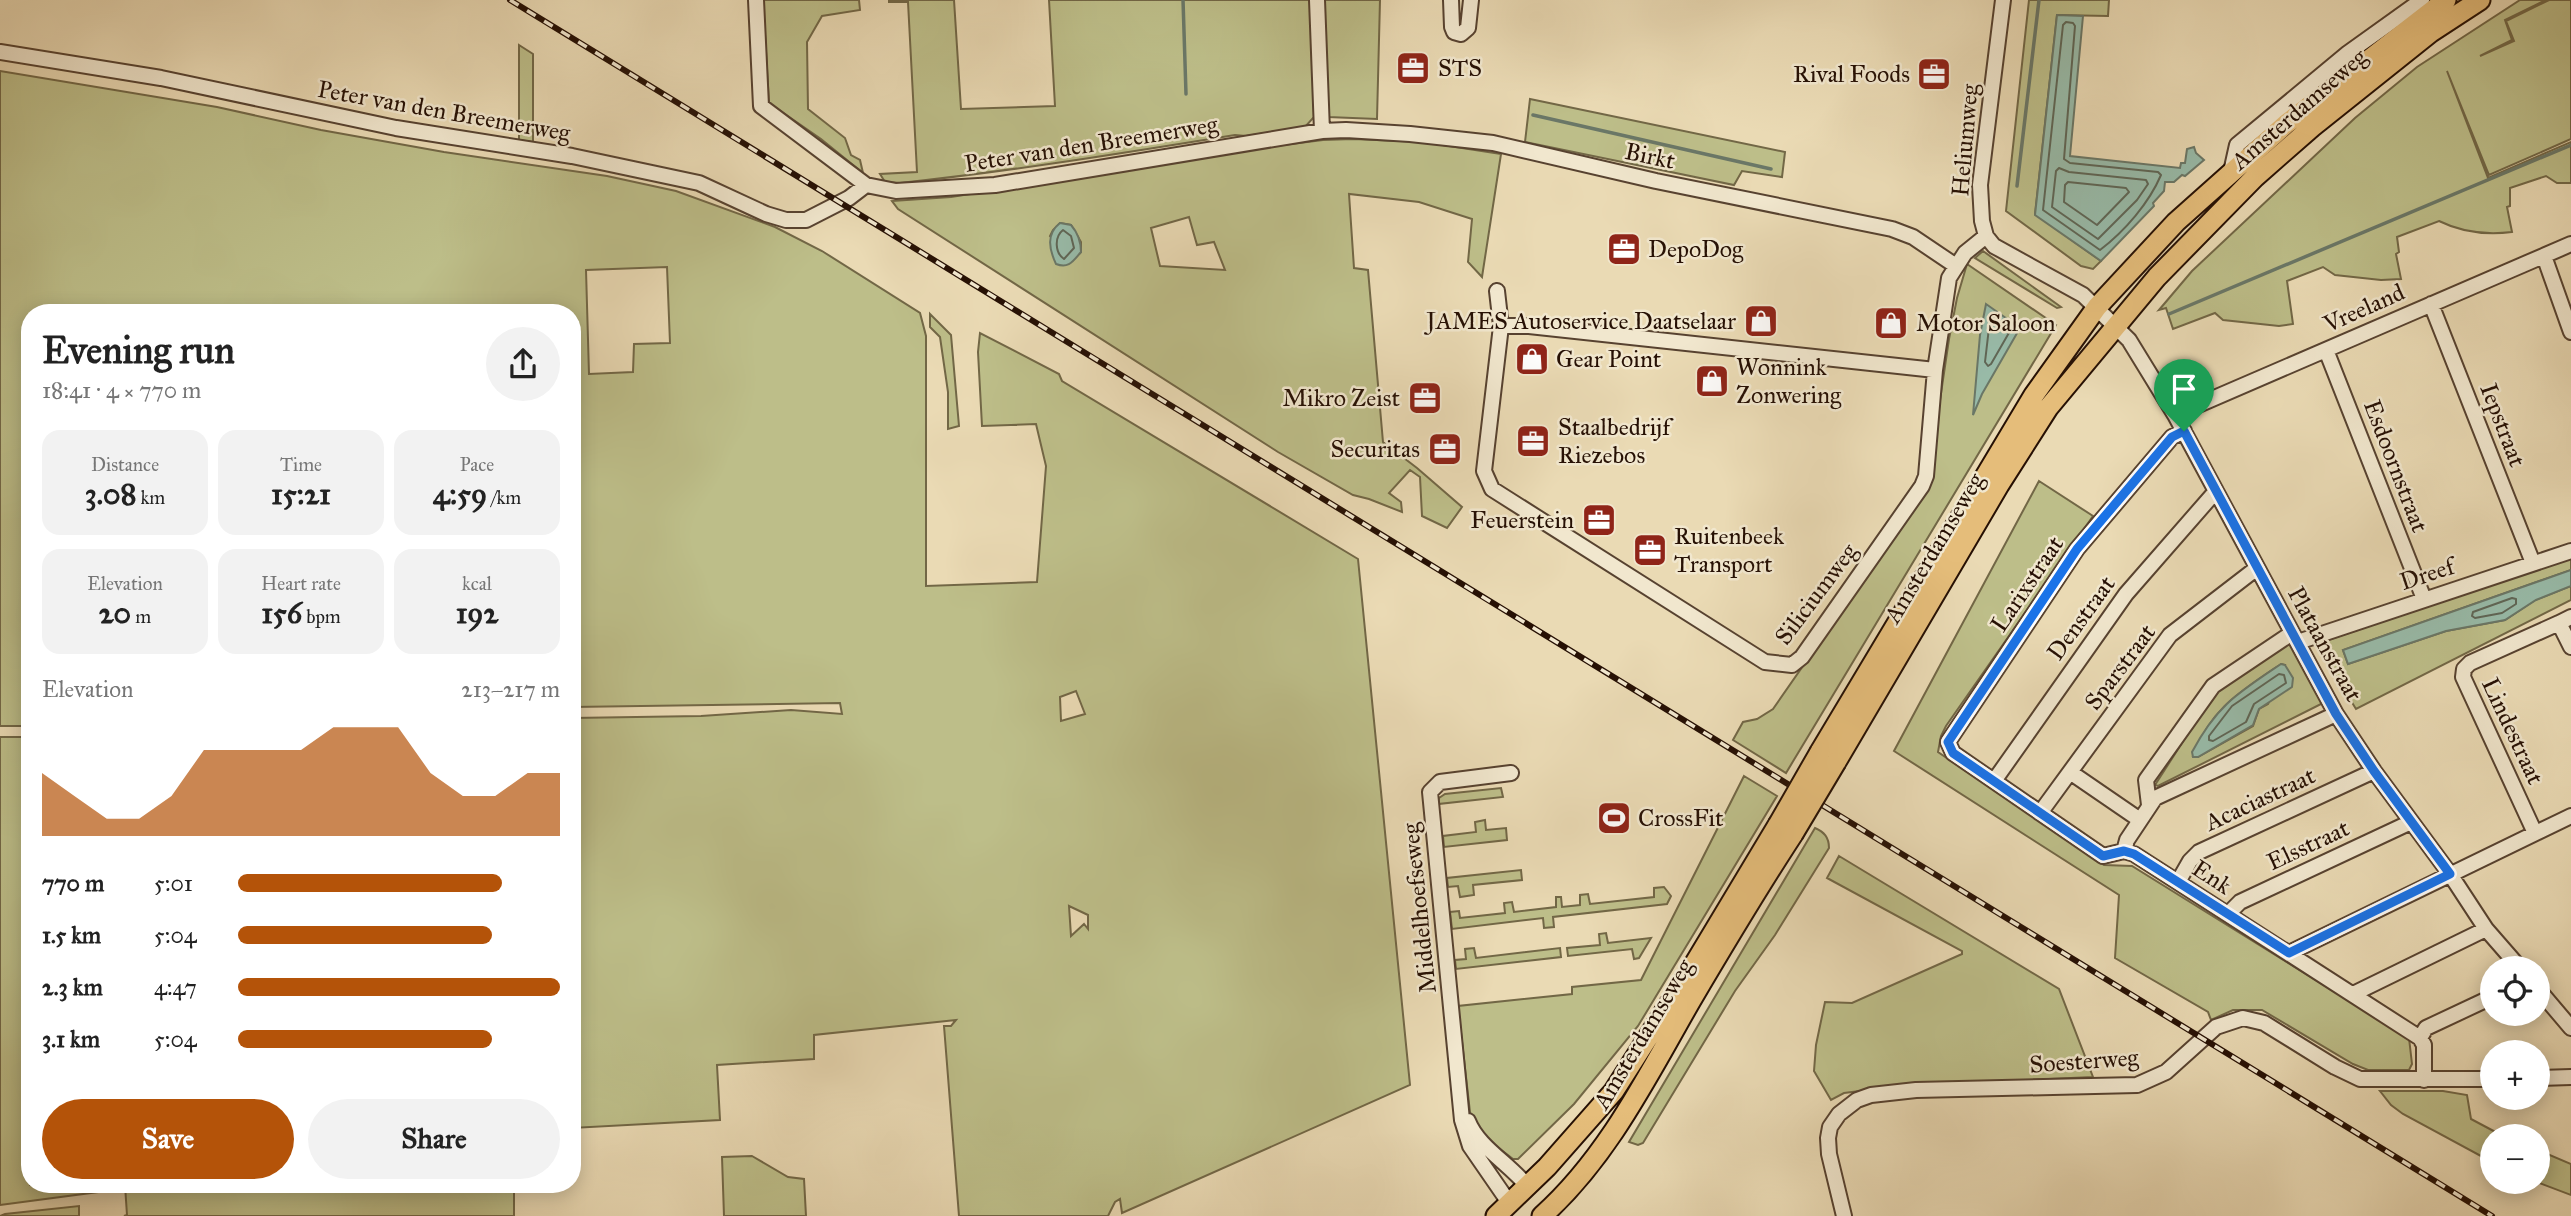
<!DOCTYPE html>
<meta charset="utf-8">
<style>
:root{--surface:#fff;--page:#f2f2f2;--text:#222;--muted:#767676;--accent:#b45309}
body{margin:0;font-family:"IM FELL Great Primer",serif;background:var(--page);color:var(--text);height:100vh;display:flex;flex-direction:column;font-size:26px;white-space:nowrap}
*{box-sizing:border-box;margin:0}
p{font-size:23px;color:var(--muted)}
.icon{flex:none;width:38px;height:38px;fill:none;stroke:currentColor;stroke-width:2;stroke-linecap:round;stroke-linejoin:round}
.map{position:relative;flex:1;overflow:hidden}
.panel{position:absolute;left:21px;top:304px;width:560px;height:889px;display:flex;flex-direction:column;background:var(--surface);border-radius:28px;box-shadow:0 4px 18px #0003}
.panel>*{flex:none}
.buttons{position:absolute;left:2480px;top:956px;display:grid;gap:14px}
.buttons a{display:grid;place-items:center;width:70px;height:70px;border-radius:50%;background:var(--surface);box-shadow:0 4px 18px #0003;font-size:35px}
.pin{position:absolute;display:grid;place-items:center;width:60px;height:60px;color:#fff;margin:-72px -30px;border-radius:50% 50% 50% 0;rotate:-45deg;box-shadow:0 0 7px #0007}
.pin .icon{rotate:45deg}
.round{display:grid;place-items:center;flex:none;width:74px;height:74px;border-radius:37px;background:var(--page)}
.summary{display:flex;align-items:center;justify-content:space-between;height:119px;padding:0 21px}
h1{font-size:38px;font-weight:700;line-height:52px}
.figures{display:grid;grid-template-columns:repeat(3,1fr);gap:10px;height:119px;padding:7px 21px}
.figures div{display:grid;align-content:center;border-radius:18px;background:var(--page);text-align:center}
.figures b{font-size:30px;font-weight:700}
.figures small{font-size:19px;font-weight:400}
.figures p{font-size:19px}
.chart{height:196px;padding:14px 21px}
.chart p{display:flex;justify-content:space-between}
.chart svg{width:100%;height:126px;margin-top:7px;fill:var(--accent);opacity:.7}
.action{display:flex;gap:14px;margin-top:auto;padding:14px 21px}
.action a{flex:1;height:80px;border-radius:42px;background:var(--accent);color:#fff;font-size:28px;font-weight:700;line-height:80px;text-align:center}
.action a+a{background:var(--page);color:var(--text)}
ul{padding:0 21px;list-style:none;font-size:23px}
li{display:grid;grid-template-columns:112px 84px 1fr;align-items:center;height:52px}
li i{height:18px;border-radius:9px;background:var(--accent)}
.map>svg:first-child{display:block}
.green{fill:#bdbe89;stroke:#726746;stroke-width:2;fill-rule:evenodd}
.water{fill:#98bba9;stroke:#6a7767;stroke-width:2}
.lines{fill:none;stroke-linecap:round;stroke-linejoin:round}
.shore{stroke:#5f6656;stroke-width:2}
.stream{stroke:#6a7767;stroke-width:3.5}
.minor-casing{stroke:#574230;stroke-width:18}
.major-casing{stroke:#261004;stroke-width:23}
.minor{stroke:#f1e7ce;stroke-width:14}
.major{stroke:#e5bd7a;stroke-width:19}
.rail-casing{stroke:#261004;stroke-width:6}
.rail{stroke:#f1e7ce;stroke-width:3.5;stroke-dasharray:10;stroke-linecap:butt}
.major-bridge-casing{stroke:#261004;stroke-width:23;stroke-linecap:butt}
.major-bridge{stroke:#e5bd7a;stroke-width:19}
.route-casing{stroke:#fff;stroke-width:14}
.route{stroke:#1a73e8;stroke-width:9}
.labels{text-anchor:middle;stroke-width:5;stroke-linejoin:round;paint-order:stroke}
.poi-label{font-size:24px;fill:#261004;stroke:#f1e7ce;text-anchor:start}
.street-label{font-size:24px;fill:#261004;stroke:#f1e7ce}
</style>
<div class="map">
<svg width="2571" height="1216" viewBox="0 0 2571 1216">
<rect width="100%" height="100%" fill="#eadab4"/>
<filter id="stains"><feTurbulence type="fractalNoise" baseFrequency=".00286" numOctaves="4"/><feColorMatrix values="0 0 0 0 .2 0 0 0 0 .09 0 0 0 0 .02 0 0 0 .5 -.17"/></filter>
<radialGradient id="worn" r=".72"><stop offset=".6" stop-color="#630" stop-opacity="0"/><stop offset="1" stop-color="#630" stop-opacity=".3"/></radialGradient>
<path class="green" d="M 763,0 L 859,0 L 860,10 L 822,16 L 807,42 L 808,109 L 845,138 L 851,155 L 860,160 L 863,173 L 821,139 L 769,103 Z
M 889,0 L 954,0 L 961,109 L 1055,106 L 1049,0 L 1311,0 L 1314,117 L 1305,127 L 1246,136 L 1235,135 C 1124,153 1012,171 900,183 L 885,182 L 880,174 L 917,172 L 908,2 L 889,2 Z
M 1321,0 L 1380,0 L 1377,119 L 1328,117 Z
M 2029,0 L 2109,0 L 2108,16 L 2057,15 L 2035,214 L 2101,261 L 2093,269 L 2081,266 L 2006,211 Z
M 2520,0 L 2546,0 L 2505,20 L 2512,40 L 2480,56 L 2514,41 L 2506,21 L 2549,0 L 2571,0 L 2571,139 L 2489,175 L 2447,71 L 2488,178 L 2571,142 L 2571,183 L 2557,183 L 2546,176 L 2510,188 L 2510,206 L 2507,207 L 2512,232 C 2487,235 2461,232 2439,221 L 2397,237 L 2399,252 L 2396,254 L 2401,279 L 2381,280 L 2335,275 L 2323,267 L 2287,281 L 2293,324 L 2279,326 L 2223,320 L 2215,313 L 2173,329 L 2166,308 L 2159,310 L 2192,271 L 2355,118 L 2417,67 Z
M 519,45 L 533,54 L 533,142 L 519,140 Z
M 0,71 L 217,107 L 321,130 L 444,152 L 607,176 L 676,191 L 775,227 L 822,251 L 920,313 L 926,336 L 926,586 L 1037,582 L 1046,466 L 1036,424 L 982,426 L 978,352 L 980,333 L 1059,374 L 1062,381 L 1358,559 L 1410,1085 L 1122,1213 L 1120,1199 L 1115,1202 L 1108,1216 L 959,1216 L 944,1026 L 951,1026 L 956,1020 L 814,1035 L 814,1059 L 717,1065 L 720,1120 L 572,1128 L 572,718 L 701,716 L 791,710 L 842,714 L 840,703 L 572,707 L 572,313 L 30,313 L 30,726 L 0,726 ZM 667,267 L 670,343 L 634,344 L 633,372 L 589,374 L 586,270 ZM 1076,691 L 1085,714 L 1061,721 L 1060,697 ZM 1069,906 L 1088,915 L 1088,929 L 1084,924 L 1071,936 Z
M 1530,99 L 1785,152 L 1782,177 L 1742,171 L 1734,185 L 1525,142 Z
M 1353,139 L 1423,142 L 1501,154 L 1482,277 L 1468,262 L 1472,219 L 1419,202 L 1349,194 L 1354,268 L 1368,270 L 1383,442 L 1417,468 L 1462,507 L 1447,528 L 1422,516 L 1420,477 L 1410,470 L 1389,493 L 1401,502 L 1402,512 L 1369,499 L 1353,495 L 1278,452 L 898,209 L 892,201 L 951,197 L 1275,146 L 1323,140 ZM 1189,217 L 1197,245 L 1214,242 L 1225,270 L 1160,266 L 1151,228 ZM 1060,223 L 1071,225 L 1081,242 L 1081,252 L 1073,260 L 1050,236 L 1053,230 Z
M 1983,251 L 2061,307 L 2057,308 L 1975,258 Z
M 1967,264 L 2056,325 L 1786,773 L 1733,740 L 1743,722 L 1757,719 L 1773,709 L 1927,488 L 1949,339 L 1957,298 Z
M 930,314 L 951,335 L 959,426 L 948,429 L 948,392 L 940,337 L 930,327 Z
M 2039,481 L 2093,516 L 1946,726 L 1941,736 L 1938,752 L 2104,865 L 2132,866 L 2409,1038 L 2412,1064 L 2409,1070 L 2368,1070 L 2353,1064 L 2262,1010 L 2233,1010 L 2211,1020 L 2208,1012 L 2115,958 L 2119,895 L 1894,751 Z
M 2571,558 L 2571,570 L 2343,650 L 2348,664 L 2446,631 L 2505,620 L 2535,600 L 2571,586 L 2571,600 L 2356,709 L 2316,644 Z
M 2290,641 L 2325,702 L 2158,786 L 2155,785 L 2214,693 ZM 2281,664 L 2285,665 L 2268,704 L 2259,709 L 2253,726 L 2198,757 L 2193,756 C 2211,708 2240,692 2281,664 Z
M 0,737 L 30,737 L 30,1185 L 113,1185 L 113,1190 L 0,1205 Z
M 1744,776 L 1777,796 L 1638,1026 L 1574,1104 L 1518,1159 L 1513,1159 L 1473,1128 L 1471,1121 L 1458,1006 L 1572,994 L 1572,987 L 1641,980 Z
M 1501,788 L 1503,797 L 1438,804 L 1439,798 L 1445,794 Z
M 1485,820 L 1486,830 L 1506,828 L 1507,840 L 1444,847 L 1443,836 L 1476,832 L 1475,822 Z
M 1815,828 C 1824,832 1829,837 1829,848 L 1775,935 L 1735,991 L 1643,1143 L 1638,1145 L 1629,1142 Z
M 1839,856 L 2059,989 L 2093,1077 L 1900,1086 L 1844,1093 L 1831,1100 L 1814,1071 L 1816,1045 L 1825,1002 L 1852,1003 L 1962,954 L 1962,951 L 1827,878 Z
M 1521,870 L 1522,880 L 1473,885 L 1474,895 L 1460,897 L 1458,886 L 1448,887 L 1447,878 Z
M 1664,887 L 1671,896 L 1667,904 L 1553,917 L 1554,927 L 1544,928 L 1543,918 L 1452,929 L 1450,912 L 1459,911 L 1460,918 L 1505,913 L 1504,903 L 1512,902 L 1514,912 L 1556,907 L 1556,897 L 1561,897 L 1562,907 L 1580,905 L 1580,895 L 1588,894 L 1590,904 L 1654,897 L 1654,888 Z
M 1606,933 L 1608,943 L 1651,938 L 1639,958 L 1634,959 L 1632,949 L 1568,956 L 1567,948 L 1600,945 L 1599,934 Z
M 1474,948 L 1476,958 L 1560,948 L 1561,957 L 1456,969 L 1455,960 L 1466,959 L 1465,949 Z
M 2380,1091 L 2443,1091 L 2467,1095 L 2471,1119 L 2503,1136 L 2492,1136 L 2492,1162 L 2403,1114 L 2391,1105 Z
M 2538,1150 L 2571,1164 L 2571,1195 L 2534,1181 L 2538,1181 Z
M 752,1156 L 788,1177 L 804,1179 L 806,1216 L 724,1216 L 722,1157 Z
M 125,1185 L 514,1185 L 514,1216 L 124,1216 L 127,1215 Z
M 79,1206 L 79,1216 L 0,1216 L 5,1214 Z"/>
<path class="water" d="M 2057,15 L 2083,16 L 2070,156 L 2180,168 L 2181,163 L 2185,163 L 2187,149 L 2194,147 L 2196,153 L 2204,160 L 2185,176 L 2182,175 L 2174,182 L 2165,182 L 2164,191 L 2153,203 L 2154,206 L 2101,261 L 2035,215 Z
M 1060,223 L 1071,225 C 1078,233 1081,241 1081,252 C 1073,261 1069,269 1056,264 C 1049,249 1046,234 1060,223 Z
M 1986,304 L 2020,328 L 1982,394 L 1973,415 L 1980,335 Z
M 2571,570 L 2571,586 L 2536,600 L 2505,620 L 2446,631 L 2348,664 L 2343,650 Z
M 2281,664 L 2285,665 L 2293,678 L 2292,687 L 2259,709 L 2253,725 L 2198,757 L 2193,757 L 2192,752 C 2217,705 2238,693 2281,664 Z"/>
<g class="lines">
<path class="shore" d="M 2066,22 L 2073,23 L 2075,26 L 2064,159 L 2070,163 L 2158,172 L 2161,175 C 2149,203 2125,231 2100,250 L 2043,210 L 2063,25 Z
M 2059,168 L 2069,172 L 2146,180 L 2148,184 L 2137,200 L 2098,239 L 2052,207 L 2056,171 Z
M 2068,182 L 2126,188 L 2129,192 L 2097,225 L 2064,202 L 2065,185 Z
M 1063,230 L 1071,236 L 1074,248 L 1064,259 C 1055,253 1054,237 1063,230 Z
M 1994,317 L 2010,331 L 1991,364 L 1988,366 L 1985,362 L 1990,319 Z
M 2512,598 L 2516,599 L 2516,604 L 2502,613 L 2475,618 L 2472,616 L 2473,612 Z
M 2279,674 L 2284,675 L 2286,683 L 2254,704 L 2246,722 L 2213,741 L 2209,740 L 2209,736 L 2232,706 Z"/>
<path class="stream" d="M 1183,0 L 1186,94
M 1533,115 L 1771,169
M 2017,186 L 2039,0
M 2169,314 L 2571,145"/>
<g class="minor-casing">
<path id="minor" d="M 756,0 L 761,106 L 866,185
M 1317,0 L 1322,131
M 1451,0 L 1452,27 L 1454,32 L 1461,34 L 1468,28 L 1471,0
M 2003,0 L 1980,185 L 1982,221 L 1986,236 L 1994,246 L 2083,295 L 2129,340 L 2175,415 L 2336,714 L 2374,771 L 2450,874 L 2486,929 L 2520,968
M 0,52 L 161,78 L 396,128 L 572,156 L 699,183 L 766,214 L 786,220 L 806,220 L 849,198 L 866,185 L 896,191 L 995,185 L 1322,131 L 1346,130 L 1410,134 L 1493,143 L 1656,181 L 1892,229 L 1913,237 L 1956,266
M 2231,172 L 2237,145 L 2348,53 L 2422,0
M 2544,256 L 2571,332
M 1497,291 L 1501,326
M 2431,304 L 2533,563
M 2326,350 L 2424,599
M 1935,370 L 1529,326 L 1501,326 L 1484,471 L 1492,489 L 1765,662 L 1792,665 L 1802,657 L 1922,486 L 1926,476 L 1935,370 L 1949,278 L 1965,253 L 1986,236
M 2175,415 L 2571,244
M 2184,431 L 2172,437 L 2077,549 L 1948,742 L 1953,753 L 2103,856 L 2124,851 L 2134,854 L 2420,1038 L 2424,1045 L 2424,1080
M 2571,617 L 2559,623 L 2571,647
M 2298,642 L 2571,551
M 2070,772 L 2140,820
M 1994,781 L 2126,594 L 2216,491
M 2149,805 L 2146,780 L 2213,686 L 2292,633
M 2040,813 L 2170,635 L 2257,568
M 2535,833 L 2463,677 L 2464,669 L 2470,663 L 2559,623
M 2124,851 L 2127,840 L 2155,798 L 2336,714
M 2178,882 L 2190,861 L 2199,852 L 2374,771
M 2228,914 L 2240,902 L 2411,822
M 2289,953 L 2571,816
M 2538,989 L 2571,1028
M 2353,994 L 2486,929
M 2420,1038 L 2426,1028 L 2492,997
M 2538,1078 L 2571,1077
M 1468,1121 C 1478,1147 1510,1164 1528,1187
M 1510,1204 L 1470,1146 L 1462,1120 L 1430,792 L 1440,782 L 1511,773
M 1844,1216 L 1829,1154 L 1828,1138 L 1830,1127 L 1839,1114 L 1857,1100 L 1871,1095 L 1916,1090 L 2137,1085 L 2166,1072 L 2216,1027 L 2243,1018 L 2264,1023 L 2335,1067 L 2360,1079 L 2492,1079"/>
</g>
<g class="major-casing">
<path id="major" d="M 1820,752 L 2034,395 L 2097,307 L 2176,222 L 2286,124 L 2446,0
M 1836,762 L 1999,485 L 2048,408 L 2157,277 L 2255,177 L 2312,127 L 2431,32 L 2480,0
M 1496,1216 L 1547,1167 L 1614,1091 L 1686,978 L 1778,825
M 1542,1216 C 1607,1158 1647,1077 1690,1002 C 1723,946 1757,889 1793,834"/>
</g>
<use href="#minor" class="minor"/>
<use href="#major" class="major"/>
<g class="rail-casing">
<path id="rail" d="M 510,0 L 2492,1216"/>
</g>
<use href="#rail" class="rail"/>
<g class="major-bridge-casing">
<path id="major-bridge" d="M 1778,825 L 1820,752
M 1793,834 L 1836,762"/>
</g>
<use href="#major-bridge" class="major-bridge"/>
</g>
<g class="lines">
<g class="route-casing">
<path id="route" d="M 2184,431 L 2336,714 L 2374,771 L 2450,874 L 2289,953 L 2134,854 L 2124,851 L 2103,856 L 1953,753 L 1948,742 L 2077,549 L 2172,437 Z"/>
</g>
<use href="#route" class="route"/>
</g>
<defs>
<g id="office-square" transform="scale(1.75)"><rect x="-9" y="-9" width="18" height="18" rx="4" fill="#8f2418" stroke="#f1e7ce"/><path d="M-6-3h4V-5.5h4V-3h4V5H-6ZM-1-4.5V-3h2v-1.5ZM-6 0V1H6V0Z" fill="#fff"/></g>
<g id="shop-square" transform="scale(1.75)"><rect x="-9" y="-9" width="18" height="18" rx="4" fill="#8f2418" stroke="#f1e7ce"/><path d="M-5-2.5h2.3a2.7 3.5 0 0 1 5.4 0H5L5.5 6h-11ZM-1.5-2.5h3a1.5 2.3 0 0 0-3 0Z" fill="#fff"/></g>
<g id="stadium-square" transform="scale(1.75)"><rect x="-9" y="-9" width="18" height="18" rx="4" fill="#8f2418" stroke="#f1e7ce"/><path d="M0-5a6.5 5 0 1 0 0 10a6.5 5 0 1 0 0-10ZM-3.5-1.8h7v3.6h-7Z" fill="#fff"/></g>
</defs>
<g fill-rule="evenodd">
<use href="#office-square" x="1413" y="68"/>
<use href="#office-square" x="1934" y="74"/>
<use href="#office-square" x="1624" y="249"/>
<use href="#shop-square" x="1761" y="321"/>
<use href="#shop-square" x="1891" y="323"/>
<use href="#shop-square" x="1532" y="359"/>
<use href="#shop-square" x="1712" y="381"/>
<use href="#office-square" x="1425" y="398"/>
<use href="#office-square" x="1533" y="441"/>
<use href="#office-square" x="1445" y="449"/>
<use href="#office-square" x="1599" y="520"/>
<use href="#office-square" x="1650" y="550"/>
<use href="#stadium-square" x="1614" y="818"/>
</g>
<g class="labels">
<g class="poi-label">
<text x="1438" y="76">STS</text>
<text x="1910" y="82" text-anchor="end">Rival Foods</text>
<text x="1648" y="257">DepoDog</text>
<text x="1736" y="329" text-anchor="end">JAMES Autoservice Daatselaar</text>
<text x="1916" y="331">Motor Saloon</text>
<text x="1556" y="367">Gear Point</text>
<text x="1736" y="375">Wonnink<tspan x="1736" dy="28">Zonwering</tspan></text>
<text x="1400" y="406" text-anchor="end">Mikro Zeist</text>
<text x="1558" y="435">Staalbedrijf<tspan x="1558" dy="28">Riezebos</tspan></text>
<text x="1420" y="457" text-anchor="end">Securitas</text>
<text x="1574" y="528" text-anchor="end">Feuerstein</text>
<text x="1674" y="544">Ruitenbeek<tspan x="1674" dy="28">Transport</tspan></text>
<text x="1638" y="826">CrossFit</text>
</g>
<g class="street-label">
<text transform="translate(2299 109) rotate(-41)" y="8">Amsterdamseweg</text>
<text transform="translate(444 111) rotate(10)" y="8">Peter van den Breemerweg</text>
<text transform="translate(1965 140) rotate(-85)" y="8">Heliumweg</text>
<text transform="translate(1091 144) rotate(-9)" y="8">Peter van den Breemerweg</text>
<text transform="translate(1650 156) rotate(12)" y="8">Birkt</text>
<text transform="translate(2364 308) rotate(-24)" y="8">Vreeland</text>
<text transform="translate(2503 425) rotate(69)" y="8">Iepstraat</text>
<text transform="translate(2396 466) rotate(69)" y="8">Esdoornstraat</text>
<text transform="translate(1934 548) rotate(-59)" y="8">Amsterdamseweg</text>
<text transform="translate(2427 574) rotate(-18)" y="8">Dreef</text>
<text transform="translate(2027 584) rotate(-56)" y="8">Larixstraat</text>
<text transform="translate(1816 594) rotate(-53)" y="8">Siliciumweg</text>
<text transform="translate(2081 618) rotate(-54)" y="8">Denstraat</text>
<text transform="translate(2325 644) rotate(61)" y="8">Plataanstraat</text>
<text transform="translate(2120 667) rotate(-53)" y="8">Sparstraat</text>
<text transform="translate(2513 731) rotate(65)" y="8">Lindestraat</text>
<text transform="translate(2260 799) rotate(-25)" y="8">Acaciastraat</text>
<text transform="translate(2308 845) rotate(-25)" y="8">Elsstraat</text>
<text transform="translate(2212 877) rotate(33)" y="8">Enk</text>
<text transform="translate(1419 908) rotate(-96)" y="8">Middelhoefseweg</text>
<text transform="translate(1643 1034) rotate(-59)" y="8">Amsterdamseweg</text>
<text transform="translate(2084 1061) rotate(-4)" y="8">Soesterweg</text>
</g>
</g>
<rect width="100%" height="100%" filter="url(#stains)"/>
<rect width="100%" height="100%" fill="url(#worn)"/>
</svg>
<div class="buttons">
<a><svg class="icon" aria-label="locate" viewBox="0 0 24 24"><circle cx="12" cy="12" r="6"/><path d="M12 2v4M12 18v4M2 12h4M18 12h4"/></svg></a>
<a>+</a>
<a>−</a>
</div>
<div class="pin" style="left:2184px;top:431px;background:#1e9e55"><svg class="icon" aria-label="arrive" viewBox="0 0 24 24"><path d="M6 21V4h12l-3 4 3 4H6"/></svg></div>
<section class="panel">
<div class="summary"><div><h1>Evening run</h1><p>18:41 · 4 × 770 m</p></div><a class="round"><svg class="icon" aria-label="share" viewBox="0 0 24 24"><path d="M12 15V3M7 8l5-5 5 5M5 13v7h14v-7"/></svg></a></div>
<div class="figures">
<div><p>Distance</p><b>3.08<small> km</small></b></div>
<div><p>Time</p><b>15:21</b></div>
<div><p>Pace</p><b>4:59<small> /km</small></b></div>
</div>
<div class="figures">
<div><p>Elevation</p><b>20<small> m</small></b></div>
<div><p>Heart rate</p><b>156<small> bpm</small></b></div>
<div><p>kcal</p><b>192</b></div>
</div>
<div class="chart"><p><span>Elevation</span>213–217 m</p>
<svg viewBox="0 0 160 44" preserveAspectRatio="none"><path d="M0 44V22L10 30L20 38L30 38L40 30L50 14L60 14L70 14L80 14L90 6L100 6L110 6L120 22L130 30L140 30L150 22L160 22V44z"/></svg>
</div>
<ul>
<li><b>770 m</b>5:01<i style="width:82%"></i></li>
<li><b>1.5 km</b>5:04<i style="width:79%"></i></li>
<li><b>2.3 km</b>4:47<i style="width:100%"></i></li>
<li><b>3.1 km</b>5:04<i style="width:79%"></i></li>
</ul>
<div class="action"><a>Save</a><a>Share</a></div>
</section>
</div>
